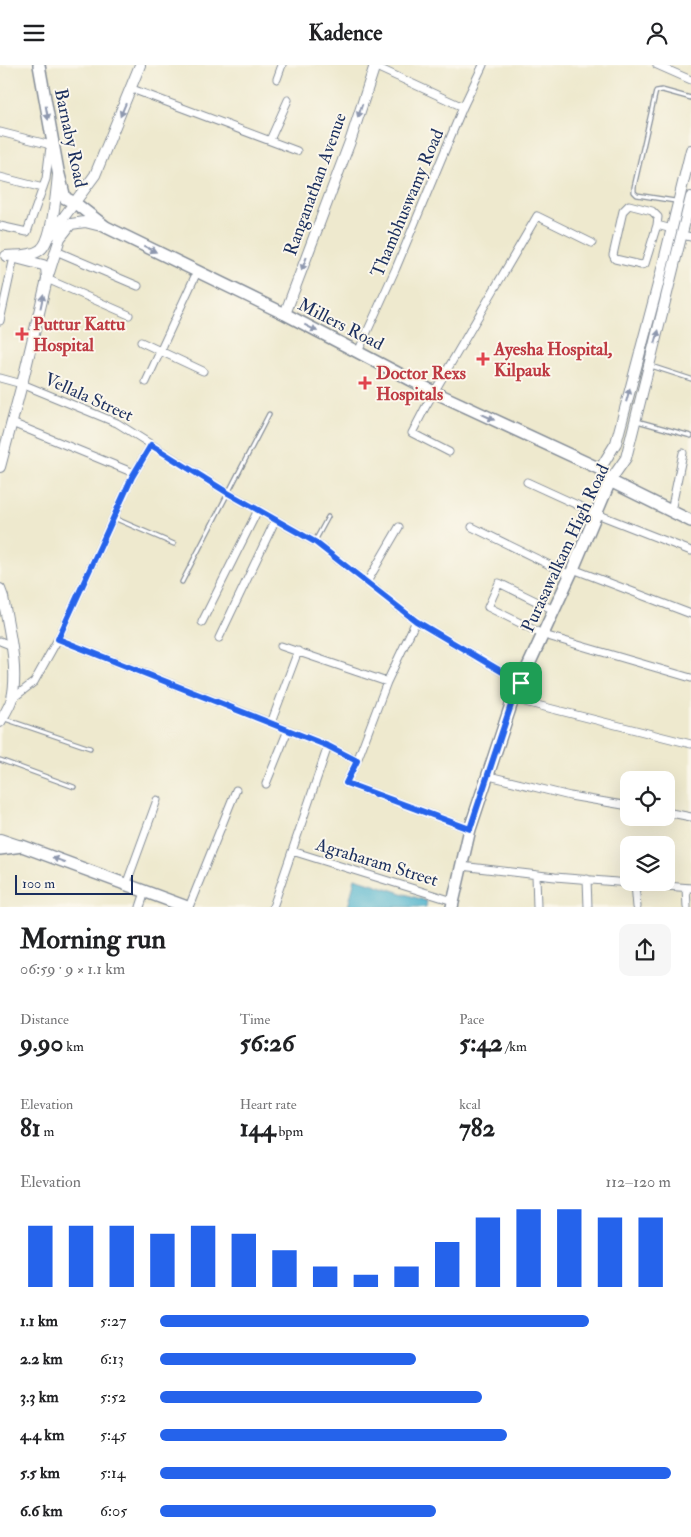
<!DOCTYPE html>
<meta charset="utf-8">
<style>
:root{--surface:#fff;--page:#f6f6f6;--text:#202124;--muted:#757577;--accent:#2563eb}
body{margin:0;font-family:"IM FELL Double Pica",serif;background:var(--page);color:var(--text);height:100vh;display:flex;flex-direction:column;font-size:19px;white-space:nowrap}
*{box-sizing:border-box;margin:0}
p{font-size:16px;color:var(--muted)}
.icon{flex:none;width:28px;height:28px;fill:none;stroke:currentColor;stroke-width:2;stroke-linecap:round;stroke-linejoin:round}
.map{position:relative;height:842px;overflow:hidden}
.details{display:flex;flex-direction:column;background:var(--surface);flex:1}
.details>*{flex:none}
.buttons{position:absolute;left:620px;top:706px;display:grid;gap:10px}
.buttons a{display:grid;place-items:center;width:55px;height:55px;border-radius:10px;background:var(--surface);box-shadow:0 5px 20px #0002;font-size:25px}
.scale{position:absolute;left:15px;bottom:12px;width:118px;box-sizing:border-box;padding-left:5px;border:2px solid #1b2f5e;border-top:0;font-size:14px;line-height:18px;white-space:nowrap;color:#1b2f5e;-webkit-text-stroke:4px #fbf7ec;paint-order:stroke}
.pin{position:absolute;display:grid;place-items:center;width:42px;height:42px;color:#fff;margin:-21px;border-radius:10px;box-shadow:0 2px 8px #0006}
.round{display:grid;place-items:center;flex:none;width:52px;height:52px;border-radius:10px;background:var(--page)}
.overview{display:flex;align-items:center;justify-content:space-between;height:85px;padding:0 20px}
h1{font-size:28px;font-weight:800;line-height:38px}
.stats{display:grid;grid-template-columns:repeat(3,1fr);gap:8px;height:85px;padding:5px 20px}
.stats div{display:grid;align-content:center}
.stats b{font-size:25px;font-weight:800}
.stats small{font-size:14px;font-weight:400}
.stats p{font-size:14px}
.chart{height:140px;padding:10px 20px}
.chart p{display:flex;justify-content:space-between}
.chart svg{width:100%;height:90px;margin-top:5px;stroke:var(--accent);stroke-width:6}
ul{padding:0 20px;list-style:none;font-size:16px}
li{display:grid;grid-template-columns:80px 60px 1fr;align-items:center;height:38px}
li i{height:12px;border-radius:6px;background:var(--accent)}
header{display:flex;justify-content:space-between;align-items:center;height:65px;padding:0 20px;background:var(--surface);font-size:22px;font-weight:800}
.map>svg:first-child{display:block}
.water{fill:#4bb1ca;stroke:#337094}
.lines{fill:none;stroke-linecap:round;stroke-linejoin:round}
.lane-casing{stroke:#848c96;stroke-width:5.5}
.street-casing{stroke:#848c96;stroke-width:9}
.secondary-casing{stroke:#848c96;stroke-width:12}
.primary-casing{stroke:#848c96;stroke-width:14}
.lane{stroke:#fff;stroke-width:3}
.street{stroke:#fff;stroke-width:7}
.secondary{stroke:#fff;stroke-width:10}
.primary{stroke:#fff;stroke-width:11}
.oneway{fill:#8d97ae}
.route-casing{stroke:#fff;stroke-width:10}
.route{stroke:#2563eb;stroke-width:6}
.health-dot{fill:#e0444e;stroke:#fbf7ec;stroke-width:2}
.labels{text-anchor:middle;stroke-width:4;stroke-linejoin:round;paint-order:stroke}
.street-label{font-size:18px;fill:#1b2f5e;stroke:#fbf7ec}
.health-label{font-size:18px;font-weight:bold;fill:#be3a42;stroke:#fbf7ec;text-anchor:start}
</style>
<header><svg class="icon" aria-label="menu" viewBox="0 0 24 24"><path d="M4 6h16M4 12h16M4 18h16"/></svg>Kadence<svg class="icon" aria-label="person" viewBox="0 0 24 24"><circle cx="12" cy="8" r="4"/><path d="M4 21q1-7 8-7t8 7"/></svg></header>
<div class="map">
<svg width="691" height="842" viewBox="0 0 691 842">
<rect width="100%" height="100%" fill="#fbf7ec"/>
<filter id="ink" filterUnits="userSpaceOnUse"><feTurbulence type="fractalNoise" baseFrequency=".02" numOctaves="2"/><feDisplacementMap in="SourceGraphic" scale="10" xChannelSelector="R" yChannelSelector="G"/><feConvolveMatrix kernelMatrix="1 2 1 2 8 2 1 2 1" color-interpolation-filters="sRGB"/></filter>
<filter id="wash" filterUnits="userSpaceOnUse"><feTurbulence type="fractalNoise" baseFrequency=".0096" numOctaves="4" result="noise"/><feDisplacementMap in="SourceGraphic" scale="20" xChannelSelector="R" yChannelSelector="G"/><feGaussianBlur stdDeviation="1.12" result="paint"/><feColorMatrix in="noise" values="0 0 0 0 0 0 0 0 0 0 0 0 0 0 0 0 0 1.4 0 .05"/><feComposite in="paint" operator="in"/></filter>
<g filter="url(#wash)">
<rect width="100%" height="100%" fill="#eee9ce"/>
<path class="water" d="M 355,813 L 427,836 L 426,842 L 348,842 Z"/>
</g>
<g filter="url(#ink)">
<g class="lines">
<g class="lane-casing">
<path id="lane" d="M 675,136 L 637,130 L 634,127 L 634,122 L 656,26 L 662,25 L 691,33
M 651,301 L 691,314
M 637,356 L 691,371
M 114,453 L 174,479
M 315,476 L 328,452
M 182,517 L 269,349
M 5,654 L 90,683
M 0,695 L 74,722"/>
</g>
<g class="street-casing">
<path id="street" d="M 372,0 L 463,42
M 657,0 L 691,15
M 277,14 L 282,0
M 132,24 L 297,86
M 0,67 L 47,79 L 50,82 L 46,114 L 27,167 L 0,161
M 270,75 L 288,35
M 0,112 L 43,123
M 657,160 L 645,199 L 641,200 L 615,194 L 613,190 L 623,146 L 629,140 L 652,146 L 658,152 L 657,160 L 672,164
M 682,170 L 691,172
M 56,186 L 138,221
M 47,214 L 129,250
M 0,256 L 14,192
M 141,277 L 203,306
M 358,287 L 396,203 L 463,42 L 483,0
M 0,313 L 22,319 L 117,358 L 228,428 L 315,477 L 416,556 L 521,618
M 146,317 L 197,207
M 12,358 L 134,408
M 449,387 L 412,368 L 426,341 L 537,151 L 592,178
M 527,417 L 597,449 L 691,486
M 671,446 L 683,388
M 472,462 L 570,510
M 573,504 L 691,549
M 367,517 L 399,462
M 554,545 L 499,518 L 488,542 L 544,570 L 691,613
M 416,556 L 387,617 L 357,696 L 346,718 L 470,764
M 202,557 L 258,445
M 219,573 L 275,456
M 58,574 L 288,665 L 328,681 L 357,696
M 0,576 L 10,580
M 281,581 L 387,617
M 12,634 L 34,617 L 58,574 L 132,412 L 151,380
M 513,634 L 691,679
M 271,658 L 298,586
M 489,711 L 570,731 L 629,741
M 266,719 L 288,665
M 666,747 L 691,752
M 292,786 L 453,836
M 461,801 L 555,812 L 691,823
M 536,810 L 537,842
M 587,814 L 588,842
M 635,819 L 637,842
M 126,820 L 157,735
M 686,823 L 687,842
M 140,842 L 145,827
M 189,842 L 236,725
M 273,842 L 328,681"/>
</g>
<g class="secondary-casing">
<path id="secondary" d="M 49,172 L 95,110 L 140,0
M 6,191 C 16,190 31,192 40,185 C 53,176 56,127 58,110
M 16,193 L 43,200 L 46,202 L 47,213
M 285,249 L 351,74 L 375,0
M 0,402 L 22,319 L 47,214 L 60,173 L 71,159 L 85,157 L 105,162
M 600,404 L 616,378 L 661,208 L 691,85
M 610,416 L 626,393 L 691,132
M 0,524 L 3,532 C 8,562 19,603 12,633 C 10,641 4,650 0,657
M 0,774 L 21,781"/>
</g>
<g class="primary-casing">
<path id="primary" d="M 39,0 L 58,106 L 65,133 L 75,138 L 106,162 L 285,249 L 434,327 L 600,404 L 610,416 L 691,456
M 0,784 L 22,781 L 187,842
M 452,842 L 470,764 L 513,634 L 573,504 L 610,416"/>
</g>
<use href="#lane" class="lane"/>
<use href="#street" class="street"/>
<use href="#secondary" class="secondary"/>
<use href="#primary" class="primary"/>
</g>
<defs><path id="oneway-solid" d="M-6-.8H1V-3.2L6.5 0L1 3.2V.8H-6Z" transform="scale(1.25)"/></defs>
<g class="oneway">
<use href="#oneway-solid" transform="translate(123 45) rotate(113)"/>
<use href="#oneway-solid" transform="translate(360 46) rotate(108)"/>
<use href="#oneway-solid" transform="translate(47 48) rotate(80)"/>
<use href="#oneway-solid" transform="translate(150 184) rotate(26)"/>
<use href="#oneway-solid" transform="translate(304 199) rotate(111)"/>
<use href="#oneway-solid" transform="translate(42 236) rotate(-78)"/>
<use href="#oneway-solid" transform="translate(311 263) rotate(27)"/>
<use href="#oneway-solid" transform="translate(657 272) rotate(-76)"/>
<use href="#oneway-solid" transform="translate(628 330) rotate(-75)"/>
<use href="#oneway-solid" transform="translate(488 352) rotate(25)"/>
<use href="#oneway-solid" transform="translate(59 795) rotate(-160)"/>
</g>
</g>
<g class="lines" filter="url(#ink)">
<g class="route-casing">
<path id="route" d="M 151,380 L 228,428 L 315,477 L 416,556 L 521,618 L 513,634 L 470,764 L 346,718 L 357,696 L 328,681 L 58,574 L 132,412 Z"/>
</g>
<use href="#route" class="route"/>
</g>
<g class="health-dot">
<path d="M19.5 261.5h5v5h5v5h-5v5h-5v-5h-5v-5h5z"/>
<path d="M480.5 286.5h5v5h5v5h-5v5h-5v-5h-5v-5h5z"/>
<path d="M362.5 310.5h5v5h5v5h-5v5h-5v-5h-5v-5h5z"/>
</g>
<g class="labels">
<g class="street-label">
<text transform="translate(71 73) rotate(78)" y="6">Barnaby Road</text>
<text transform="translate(315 119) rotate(-70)" y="6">Ranganathan Avenue</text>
<text transform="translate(407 138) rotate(-67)" y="6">Thambhuswamy Road</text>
<text transform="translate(341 259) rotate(27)" y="6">Millers Road</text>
<text transform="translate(89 332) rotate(24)" y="6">Vellala Street</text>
<text transform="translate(565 483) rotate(-65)" y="6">Purasawalkam High Road</text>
<text transform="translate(377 797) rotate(17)" y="6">Agraharam Street</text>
</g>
<g class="health-label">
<text x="33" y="265">Puttur Kattu<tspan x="33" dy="21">Hospital</tspan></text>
<text x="494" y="290">Ayesha Hospital,<tspan x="494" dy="21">Kilpauk</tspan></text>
<text x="376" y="314">Doctor Rexs<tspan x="376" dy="21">Hospitals</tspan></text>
</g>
</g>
</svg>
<div class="buttons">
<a><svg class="icon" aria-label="locate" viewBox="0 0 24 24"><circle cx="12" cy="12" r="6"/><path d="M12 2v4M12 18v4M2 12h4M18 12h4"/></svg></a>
<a><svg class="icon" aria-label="layers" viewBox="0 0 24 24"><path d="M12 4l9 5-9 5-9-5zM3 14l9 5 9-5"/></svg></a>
</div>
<div class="scale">100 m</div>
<div class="pin" style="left:521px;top:618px;background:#1e9e55"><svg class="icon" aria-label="arrive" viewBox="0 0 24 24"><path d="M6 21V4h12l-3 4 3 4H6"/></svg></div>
</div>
<section class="details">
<div class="overview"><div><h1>Morning run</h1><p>06:59 · 9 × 1.1 km</p></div><a class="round"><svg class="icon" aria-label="share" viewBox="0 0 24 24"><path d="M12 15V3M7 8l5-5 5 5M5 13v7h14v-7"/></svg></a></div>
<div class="stats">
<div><p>Distance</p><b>9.90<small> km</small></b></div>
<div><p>Time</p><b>56:26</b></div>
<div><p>Pace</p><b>5:42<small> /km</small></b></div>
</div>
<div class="stats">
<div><p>Elevation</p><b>81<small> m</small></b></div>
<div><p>Heart rate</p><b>144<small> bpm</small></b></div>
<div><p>kcal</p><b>782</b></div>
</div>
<div class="chart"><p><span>Elevation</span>112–120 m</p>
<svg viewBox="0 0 160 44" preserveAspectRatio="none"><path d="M5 44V14M15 44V14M25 44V14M35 44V18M45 44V14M55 44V18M65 44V26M75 44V34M85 44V38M95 44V34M105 44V22M115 44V10M125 44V6M135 44V6M145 44V10M155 44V10"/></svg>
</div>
<ul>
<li><b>1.1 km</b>5:27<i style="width:84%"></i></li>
<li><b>2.2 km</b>6:13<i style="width:50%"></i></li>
<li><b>3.3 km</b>5:52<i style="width:63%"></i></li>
<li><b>4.4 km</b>5:45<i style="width:68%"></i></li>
<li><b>5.5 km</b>5:14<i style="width:100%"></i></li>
<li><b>6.6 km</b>6:05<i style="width:54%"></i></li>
</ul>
</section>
